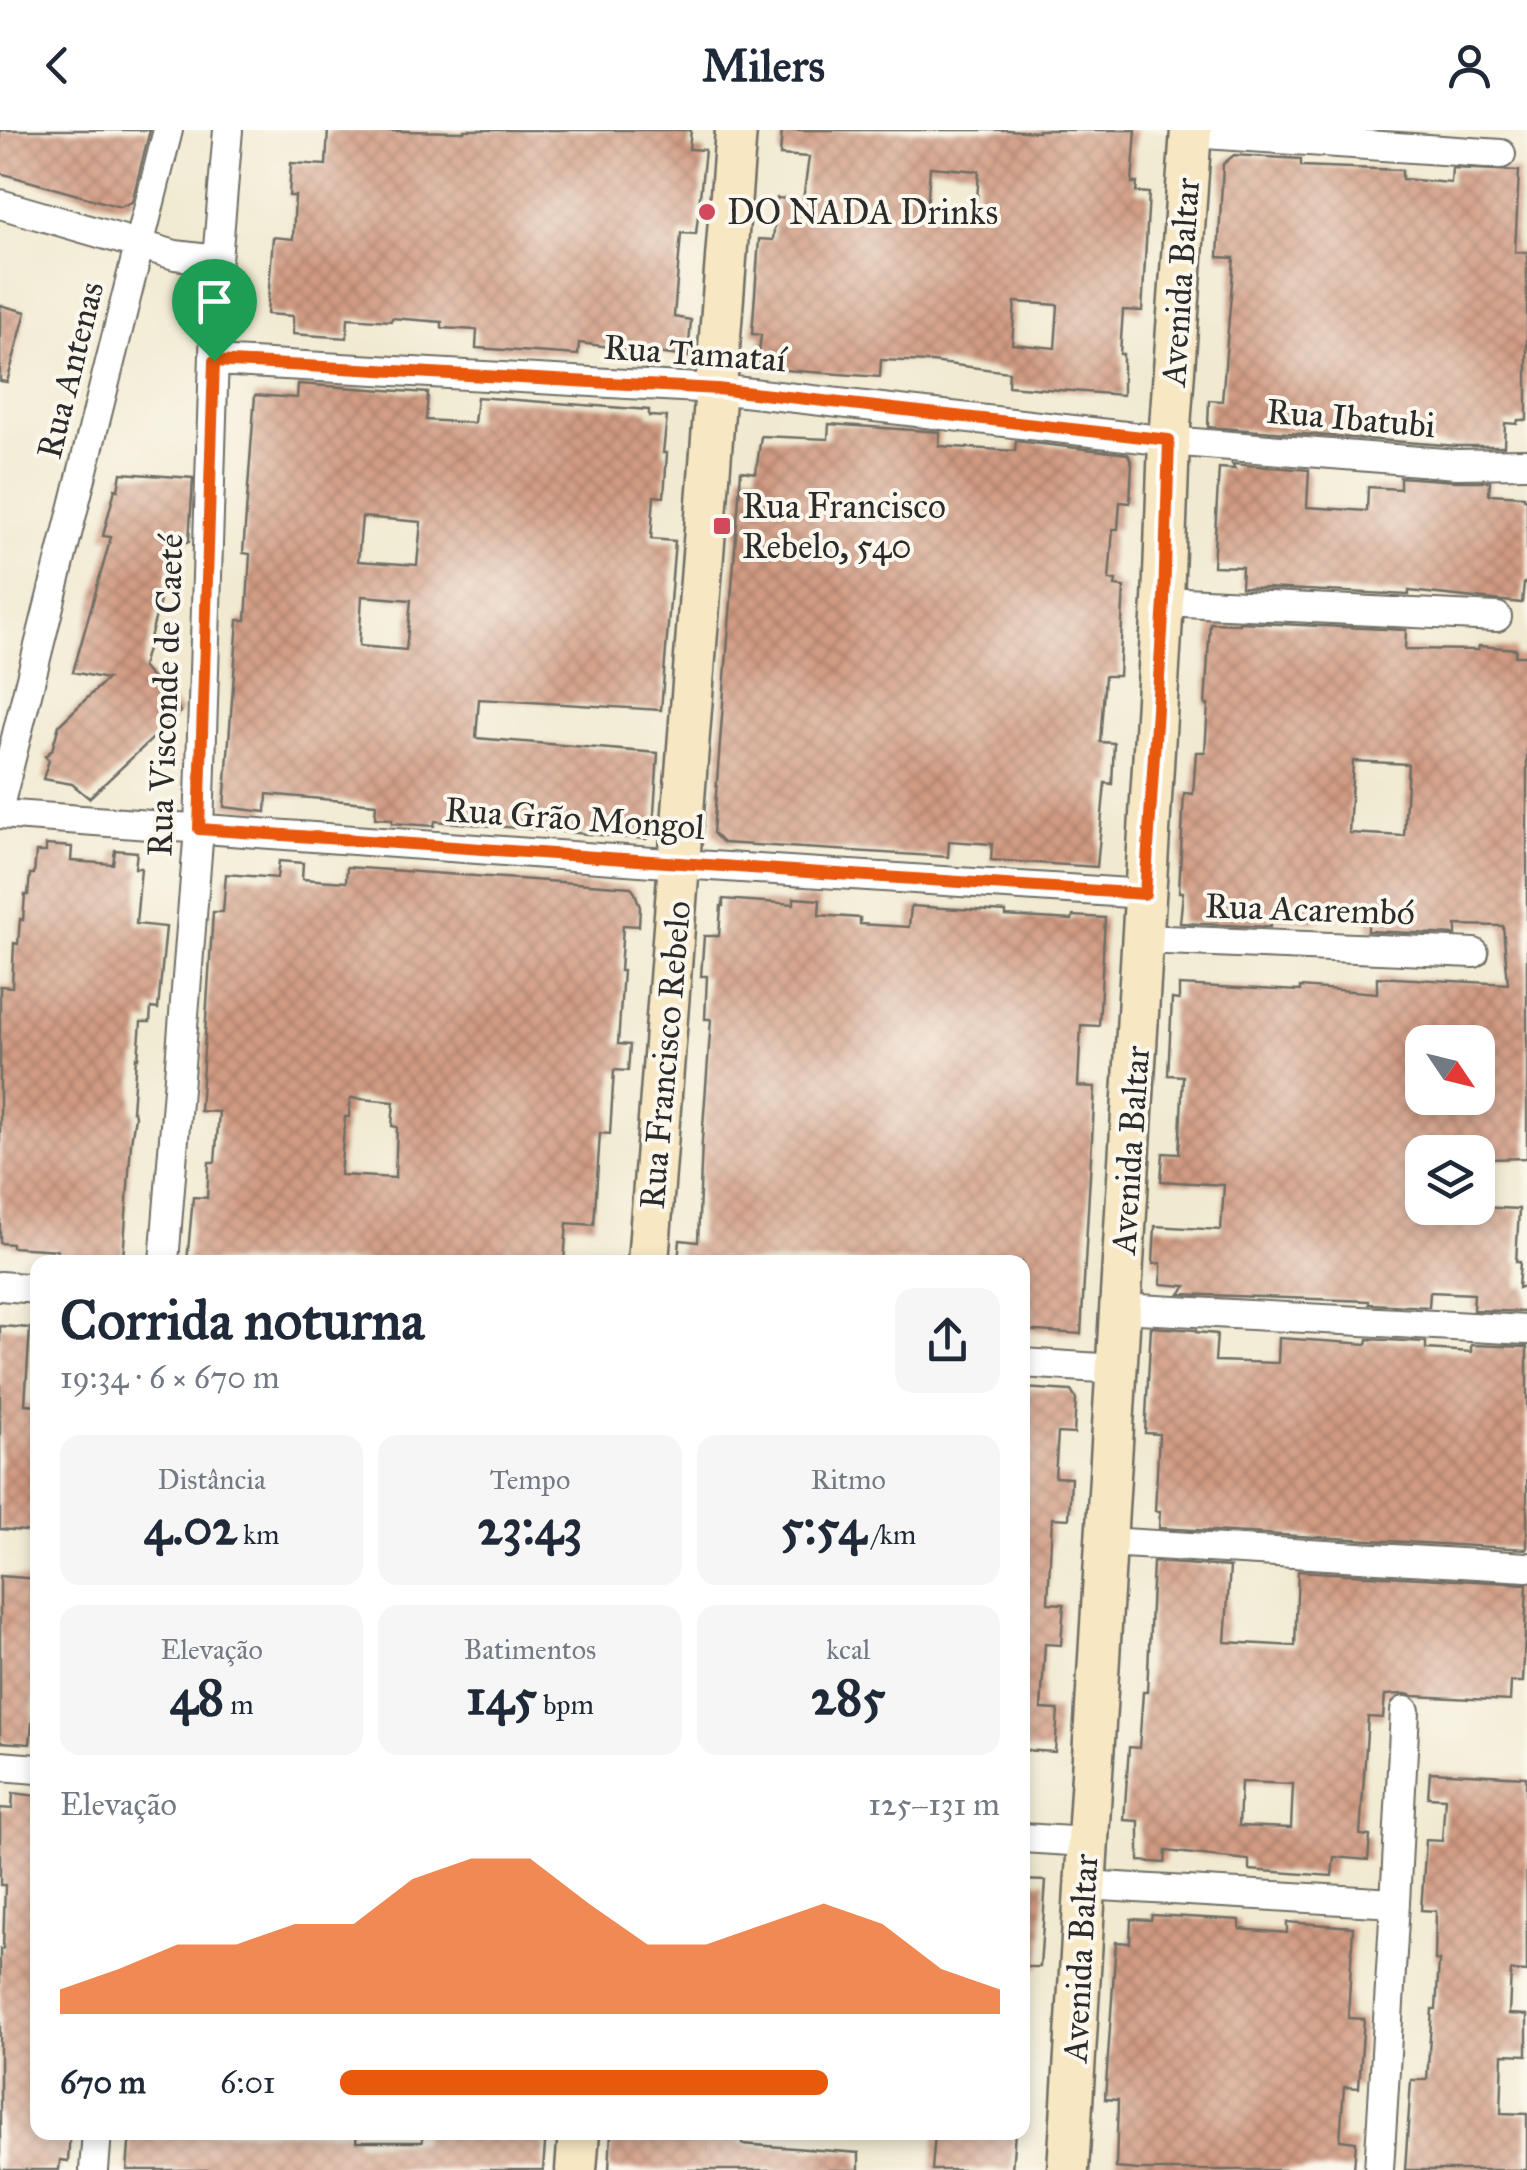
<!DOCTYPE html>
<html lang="pt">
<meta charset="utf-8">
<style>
:root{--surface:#fff;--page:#f6f6f7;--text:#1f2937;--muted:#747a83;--accent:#ea580c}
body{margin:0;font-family:"IM FELL Great Primer",serif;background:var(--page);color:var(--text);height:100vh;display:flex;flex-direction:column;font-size:38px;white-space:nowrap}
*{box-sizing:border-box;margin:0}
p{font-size:32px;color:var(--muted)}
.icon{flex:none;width:55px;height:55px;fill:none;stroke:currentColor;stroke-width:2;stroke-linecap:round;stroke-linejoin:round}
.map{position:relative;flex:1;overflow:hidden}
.panel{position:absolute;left:30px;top:1125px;width:1000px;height:885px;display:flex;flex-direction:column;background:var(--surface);border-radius:20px;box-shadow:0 5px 15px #0003}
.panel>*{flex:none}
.needle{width:65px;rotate:125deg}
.tools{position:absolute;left:1405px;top:895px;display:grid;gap:20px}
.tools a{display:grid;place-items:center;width:90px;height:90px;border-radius:20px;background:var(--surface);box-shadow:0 5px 15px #0003;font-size:50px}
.pin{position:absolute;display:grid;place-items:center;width:85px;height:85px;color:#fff;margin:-102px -42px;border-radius:50% 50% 50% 0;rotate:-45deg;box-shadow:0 0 10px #0007}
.pin .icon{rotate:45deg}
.round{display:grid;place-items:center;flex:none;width:105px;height:105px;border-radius:20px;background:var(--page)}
.overview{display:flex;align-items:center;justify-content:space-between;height:170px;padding:0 30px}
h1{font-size:55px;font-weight:800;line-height:75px}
.metrics{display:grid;grid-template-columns:repeat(3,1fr);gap:15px;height:170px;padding:10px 30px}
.metrics div{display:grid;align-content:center;border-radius:20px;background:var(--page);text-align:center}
.metrics b{font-size:50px;font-weight:800}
.metrics small{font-size:28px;font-weight:400}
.metrics p{font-size:28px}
.chart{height:280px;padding:20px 30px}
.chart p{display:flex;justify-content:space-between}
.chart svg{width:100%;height:180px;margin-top:10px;fill:var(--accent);opacity:.7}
ul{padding:0 30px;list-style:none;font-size:32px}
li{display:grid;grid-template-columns:160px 120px 1fr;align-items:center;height:75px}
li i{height:25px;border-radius:12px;background:var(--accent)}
header{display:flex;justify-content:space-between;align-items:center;height:130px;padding:0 30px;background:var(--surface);font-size:45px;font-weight:800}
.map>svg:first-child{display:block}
.building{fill:url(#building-cross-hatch);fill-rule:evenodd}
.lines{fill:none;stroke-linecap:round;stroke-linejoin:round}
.street-casing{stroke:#706e65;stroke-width:32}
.secondary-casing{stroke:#706e65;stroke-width:45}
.street{stroke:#fff;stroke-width:28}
.secondary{stroke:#f7e8c3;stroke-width:40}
.route-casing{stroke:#fff;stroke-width:20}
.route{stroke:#ea580c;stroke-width:12}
.poi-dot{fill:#d1495b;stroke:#fbf7ec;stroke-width:4}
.labels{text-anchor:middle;stroke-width:8;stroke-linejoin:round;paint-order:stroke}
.poi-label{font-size:35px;fill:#2b2b2b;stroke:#fbf7ec;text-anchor:start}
.street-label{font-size:35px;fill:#2b2b2b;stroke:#fbf7ec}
</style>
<header><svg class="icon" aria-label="back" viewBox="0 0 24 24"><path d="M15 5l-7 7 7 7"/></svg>Milers<svg class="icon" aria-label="person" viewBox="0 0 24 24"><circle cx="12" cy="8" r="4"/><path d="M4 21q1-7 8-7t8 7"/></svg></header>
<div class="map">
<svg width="1527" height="2040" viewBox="0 0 1527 2040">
<defs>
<pattern id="building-cross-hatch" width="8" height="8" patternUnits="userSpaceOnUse" patternTransform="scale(2.5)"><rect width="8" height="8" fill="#d29b83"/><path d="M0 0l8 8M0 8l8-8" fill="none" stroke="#ab7f6b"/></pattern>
</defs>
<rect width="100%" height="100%" fill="#fbf7ec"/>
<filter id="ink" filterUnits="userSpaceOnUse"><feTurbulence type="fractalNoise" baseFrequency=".01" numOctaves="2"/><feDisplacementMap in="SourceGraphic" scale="20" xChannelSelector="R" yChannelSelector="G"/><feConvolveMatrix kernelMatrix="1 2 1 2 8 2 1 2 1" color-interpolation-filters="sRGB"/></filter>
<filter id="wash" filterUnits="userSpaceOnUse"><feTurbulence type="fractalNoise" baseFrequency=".0048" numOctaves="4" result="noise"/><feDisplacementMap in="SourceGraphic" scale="40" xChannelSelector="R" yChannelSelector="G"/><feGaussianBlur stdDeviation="2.25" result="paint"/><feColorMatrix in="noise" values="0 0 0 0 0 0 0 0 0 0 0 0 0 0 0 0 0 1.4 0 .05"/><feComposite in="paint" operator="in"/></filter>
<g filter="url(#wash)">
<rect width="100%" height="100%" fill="#f1ead1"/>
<g id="blocks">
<path class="building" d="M 0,0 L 150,0 L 132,72 L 120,77 L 0,43 Z
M 328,0 L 464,2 L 464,0 L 691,0 L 689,19 L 705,20 L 696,104 L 681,103 L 674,187 L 691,190 L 688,227 L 579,213 L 578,225 L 476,218 L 477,200 L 442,198 L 442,192 L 392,188 L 391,191 L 348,188 L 347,208 L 293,204 L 293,186 L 267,184 L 273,107 L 293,109 L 295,66 L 289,66 L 291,33 L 326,35 Z
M 782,0 L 1007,0 L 1038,2 L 1038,0 L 1136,0 L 1132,53 L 1137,53 L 1136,62 L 1149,63 L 1142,181 L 1123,180 L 1120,224 L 1123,224 L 1123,265 L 1008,256 L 1009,242 L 932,232 L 881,230 L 880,247 L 757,238 L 761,205 L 752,204 L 759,109 L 773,110 L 777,68 L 803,70 L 809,27 L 780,25 ZM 930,37 L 979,41 L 976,84 L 927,80 ZM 1015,172 L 1058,175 L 1055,218 L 1012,214 Z
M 1234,25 L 1301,29 L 1301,36 L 1402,40 L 1402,49 L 1451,53 L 1452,38 L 1519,41 L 1515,122 L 1527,122 L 1527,290 L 1518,290 L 1517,294 L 1505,293 L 1504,316 L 1458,316 L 1208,297 L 1209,270 L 1222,271 L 1234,128 L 1218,127 L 1223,34 Z
M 0,175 L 26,182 L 7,252 L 0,251 Z
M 298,254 L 428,263 L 426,290 L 474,293 L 477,267 L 649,280 L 649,286 L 667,287 L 663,323 L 667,323 L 664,367 L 654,366 L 651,409 L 675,411 L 661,580 L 479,569 L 476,608 L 658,623 L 653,698 L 651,704 L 646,709 L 435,691 L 434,696 L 392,693 L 392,689 L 375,688 L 376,674 L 267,664 L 266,682 L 224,677 L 238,490 L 246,490 L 250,424 L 243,423 L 255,265 L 297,268 ZM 362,387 L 421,392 L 417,435 L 358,431 ZM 362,466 L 411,470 L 406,520 L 359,516 Z
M 829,294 L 940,302 L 939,316 L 1015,321 L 1016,311 L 1128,324 L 1132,334 L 1130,373 L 1120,372 L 1118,399 L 1113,399 L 1109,450 L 1116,450 L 1115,456 L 1124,457 L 1119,546 L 1105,546 L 1100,612 L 1114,613 L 1112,654 L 1105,653 L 1097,737 L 991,730 L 992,714 L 949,711 L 948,727 L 723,713 L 713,703 L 741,341 L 756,343 L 761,306 L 828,309 Z
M 1232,334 L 1309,340 L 1307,377 L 1367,381 L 1368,357 L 1400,359 L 1400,347 L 1456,351 L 1490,351 L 1489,364 L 1524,366 L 1524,369 L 1527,369 L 1527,453 L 1524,453 L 1522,473 L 1409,461 L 1409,465 L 1241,457 L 1242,437 L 1213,436 L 1219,338 L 1235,339 Z
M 121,343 L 193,348 L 189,412 L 176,412 L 142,537 L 181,582 L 89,668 L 72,654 L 43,649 L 49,630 L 45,626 L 52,620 L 59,595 L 107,549 L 73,542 L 111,407 L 103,406 L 115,359 L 118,360 Z
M 1239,492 L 1406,500 L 1405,519 L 1478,520 L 1479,516 L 1516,519 L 1515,526 L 1527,526 L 1527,1028 L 1488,1029 L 1487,1022 L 1422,1022 L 1422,1078 L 1478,1077 L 1519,1079 L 1516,1132 L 1520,1132 L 1518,1158 L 1527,1155 L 1527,1182 L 1473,1180 L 1474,1164 L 1430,1162 L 1429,1177 L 1369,1174 L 1369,1171 L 1180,1164 L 1186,1156 L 1161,1154 L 1161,1133 L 1153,1134 L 1155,1096 L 1221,1100 L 1224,1055 L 1161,1051 L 1163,1023 L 1179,1024 L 1183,946 L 1168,945 L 1172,869 L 1179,870 L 1179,855 L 1300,861 L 1300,857 L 1377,863 L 1377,847 L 1508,854 L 1503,796 L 1456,795 L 1456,805 L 1368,801 L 1368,789 L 1320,787 L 1320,792 L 1270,789 L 1270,797 L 1180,793 L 1183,762 L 1179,762 L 1184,663 L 1193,664 L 1196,622 L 1205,622 L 1208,575 L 1205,575 L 1210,493 L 1239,494 ZM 1353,631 L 1408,634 L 1404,706 L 1349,703 ZM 1422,912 L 1478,912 L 1478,968 L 1422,968 Z
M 46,715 L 72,717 L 71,731 L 113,734 L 115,720 L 137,722 L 135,738 L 141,738 L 136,794 L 166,797 L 158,879 L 151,878 L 150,892 L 141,892 L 138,928 L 136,927 L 132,981 L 134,981 L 135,986 L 131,1013 L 123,1129 L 58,1126 L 58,1120 L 12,1117 L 12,1114 L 0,1113 L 0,856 L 12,857 L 14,813 L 18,814 L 20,789 L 23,790 L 25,765 L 28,765 L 30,744 L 34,744 L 36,722 L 46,722 Z
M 279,731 L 303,733 L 302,749 L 346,752 L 347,737 L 631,757 L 635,763 L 640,777 L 639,796 L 623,795 L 620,841 L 623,841 L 618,914 L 630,915 L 628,941 L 614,940 L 610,1004 L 600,1003 L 594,1095 L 567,1093 L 564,1132 L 187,1132 L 193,1067 L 207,1068 L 209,1032 L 215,1032 L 219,982 L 200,981 L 213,782 L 223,782 L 226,744 L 277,748 ZM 350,968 L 394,972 L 392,996 L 397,997 L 395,1048 L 340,1045 L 345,987 L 349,987 Z
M 794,768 L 820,770 L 819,785 L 860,788 L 860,794 L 909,797 L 911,776 L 1006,782 L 1006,786 L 1072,790 L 1073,786 L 1105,788 L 1099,896 L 1081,895 L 1078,956 L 1095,957 L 1081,1204 L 1022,1200 L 1022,1132 L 678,1132 L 680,1110 L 698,1112 L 702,1010 L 711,889 L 705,889 L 707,846 L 701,846 L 704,806 L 719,806 L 721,776 L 723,776 L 723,769 L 794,774 Z
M 0,1196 L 30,1198 L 25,1274 L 38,1275 L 38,1402 L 0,1399 Z
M 1151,1197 L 1196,1200 L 1196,1202 L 1217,1204 L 1215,1231 L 1278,1233 L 1279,1208 L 1367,1214 L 1368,1209 L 1426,1212 L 1426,1219 L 1471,1222 L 1471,1215 L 1527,1217 L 1527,1419 L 1159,1398 L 1160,1381 L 1155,1381 L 1159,1304 L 1145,1303 Z
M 1022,1258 L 1071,1261 L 1076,1269 L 1074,1304 L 1058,1303 L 1055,1347 L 1071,1348 L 1069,1389 L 1052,1388 L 1048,1473 L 1064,1474 L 1061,1515 L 1045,1514 L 1041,1579 L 1058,1580 L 1055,1622 L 1022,1620 Z
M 1153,1432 L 1230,1437 L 1225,1512 L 1295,1516 L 1298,1441 L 1527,1454 L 1523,1552 L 1511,1552 L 1510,1571 L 1414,1566 L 1405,1564 L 1385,1565 L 1383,1588 L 1368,1587 L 1360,1705 L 1370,1706 L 1368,1730 L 1334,1727 L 1332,1746 L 1249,1740 L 1249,1730 L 1166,1721 L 1165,1733 L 1139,1731 L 1139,1691 L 1124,1690 L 1129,1617 L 1139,1618 L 1143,1562 L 1147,1562 ZM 1241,1652 L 1293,1654 L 1291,1698 L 1239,1696 Z
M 0,1446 L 38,1449 L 38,1531 L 30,1614 L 0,1612 Z
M 1430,1642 L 1526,1647 L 1527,1842 L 1511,1841 L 1509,1884 L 1527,1885 L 1527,1925 L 1503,1924 L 1501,1983 L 1527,1984 L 1527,2040 L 1405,2040 L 1411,1950 L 1427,1950 L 1432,1879 L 1436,1879 L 1439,1831 L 1435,1830 L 1436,1781 L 1421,1780 L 1426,1710 L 1442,1711 L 1445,1668 L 1428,1667 Z
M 13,1663 L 38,1666 L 38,2002 L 70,2002 L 68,2031 L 60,2030 L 59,2040 L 0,2040 L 0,1819 L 3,1819 L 5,1755 L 0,1755 L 0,1678 L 12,1679 Z
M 1022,1750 L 1046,1751 L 1040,1837 L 1022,1837 Z
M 1152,1785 L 1240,1790 L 1240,1799 L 1287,1803 L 1287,1792 L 1353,1797 L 1348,1888 L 1364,1889 L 1361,1929 L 1359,1958 L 1344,1957 L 1340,2010 L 1356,2012 L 1354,2040 L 1139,2040 L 1116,2038 L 1118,1970 L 1105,1969 L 1116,1812 L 1130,1813 L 1131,1789 L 1151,1790 Z
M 130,2002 L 357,2002 L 356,2012 L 422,2012 L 422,2002 L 546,2002 L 543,2040 L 127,2040 Z
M 611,2002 L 742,2002 L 742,2014 L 859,2023 L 859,2040 L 609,2040 Z
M 935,2002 L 1015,2002 L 1012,2040 L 932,2040 Z"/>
</g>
</g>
<g filter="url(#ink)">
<use href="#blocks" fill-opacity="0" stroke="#706e65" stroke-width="2.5"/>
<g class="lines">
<g class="street-casing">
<path id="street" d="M 1190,3 L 1501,24
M 0,74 L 175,125 L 217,130
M 214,231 L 717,259 L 1169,311 L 1457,334 L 1527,333
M 1163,471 L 1497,487
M 0,672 L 168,0
M 0,684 L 680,734 L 1145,764
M 1143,809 L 1474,823
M 164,1132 L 199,699 L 217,130 L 228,0
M 0,1156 L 38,1159
M 1120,1178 L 1527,1200
M 1022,1233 L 1116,1239
M 1106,1412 L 1527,1437
M 0,1636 L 38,1639
M 1022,1708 L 1087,1712
M 1084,1755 L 1395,1773 L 1379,2040
M 1395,1773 L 1405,1581
M 94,2040 L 97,2002"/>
</g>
<g class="secondary-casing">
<path id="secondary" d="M 648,1132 L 736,0
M 576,2040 L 579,2002
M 1068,2040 L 1163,471 L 1169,311 L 1191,0"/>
</g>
<use href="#street" class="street"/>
<use href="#secondary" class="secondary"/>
</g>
</g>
<g class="lines" filter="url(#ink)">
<g class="route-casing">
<path id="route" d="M 214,231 L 717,259 L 1169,310 L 1164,471 L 1145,764 L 807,742 L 199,699 Z"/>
</g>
<use href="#route" class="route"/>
</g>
<g class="poi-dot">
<circle cx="707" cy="82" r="10"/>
<rect x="712" y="386" width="20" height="20" rx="5"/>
</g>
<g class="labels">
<g class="poi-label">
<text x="727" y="94">DO NADA Drinks</text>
<text x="742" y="388">Rua Francisco<tspan x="742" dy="40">Rebelo, 540</tspan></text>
</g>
<g class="street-label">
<text transform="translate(1180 152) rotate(-86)" y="12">Avenida Baltar</text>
<text transform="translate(695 223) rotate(4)" y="12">Rua Tamataí</text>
<text transform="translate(70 240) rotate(-76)" y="12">Rua Antenas</text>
<text transform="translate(1351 288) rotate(5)" y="12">Rua Ibatubi</text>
<text transform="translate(165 565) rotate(-88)" y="12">Rua Visconde de Caeté</text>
<text transform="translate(575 688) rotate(4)" y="12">Rua Grão Mongol</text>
<text transform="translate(1310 779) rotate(2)" y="12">Rua Acarembó</text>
<text transform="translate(665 925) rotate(-85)" y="12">Rua Francisco Rebelo</text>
<text transform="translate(1130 1020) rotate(-86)" y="12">Avenida Baltar</text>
<text transform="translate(1080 1828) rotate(-87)" y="12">Avenida Baltar</text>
</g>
</g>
</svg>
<div class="tools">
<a><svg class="needle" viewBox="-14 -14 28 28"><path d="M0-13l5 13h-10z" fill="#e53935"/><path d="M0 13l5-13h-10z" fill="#747a83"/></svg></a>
<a><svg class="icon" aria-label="layers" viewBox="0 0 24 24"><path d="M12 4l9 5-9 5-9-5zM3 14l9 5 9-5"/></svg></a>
</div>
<div class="pin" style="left:214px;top:231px;background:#1e9e55"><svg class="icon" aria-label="arrive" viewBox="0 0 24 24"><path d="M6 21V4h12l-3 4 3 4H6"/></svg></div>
<section class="panel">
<div class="overview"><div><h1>Corrida noturna</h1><p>19:34 · 6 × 670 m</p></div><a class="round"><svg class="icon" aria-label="share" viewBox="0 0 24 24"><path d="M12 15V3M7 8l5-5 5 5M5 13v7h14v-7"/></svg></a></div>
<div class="metrics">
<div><p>Distância</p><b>4.02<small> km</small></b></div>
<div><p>Tempo</p><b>23:43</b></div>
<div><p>Ritmo</p><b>5:54<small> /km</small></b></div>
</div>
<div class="metrics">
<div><p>Elevação</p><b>48<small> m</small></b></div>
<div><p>Batimentos</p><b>145<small> bpm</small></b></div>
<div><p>kcal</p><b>285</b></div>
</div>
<div class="chart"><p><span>Elevação</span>125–131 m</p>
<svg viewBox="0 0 160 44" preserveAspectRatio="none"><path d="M0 44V38L10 33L20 27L30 27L40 22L50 22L60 11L70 6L80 6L90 17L100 27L110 27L120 22L130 17L140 22L150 33L160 38V44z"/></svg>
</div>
<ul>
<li><b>670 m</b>6:01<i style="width:74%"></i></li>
</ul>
</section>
</div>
